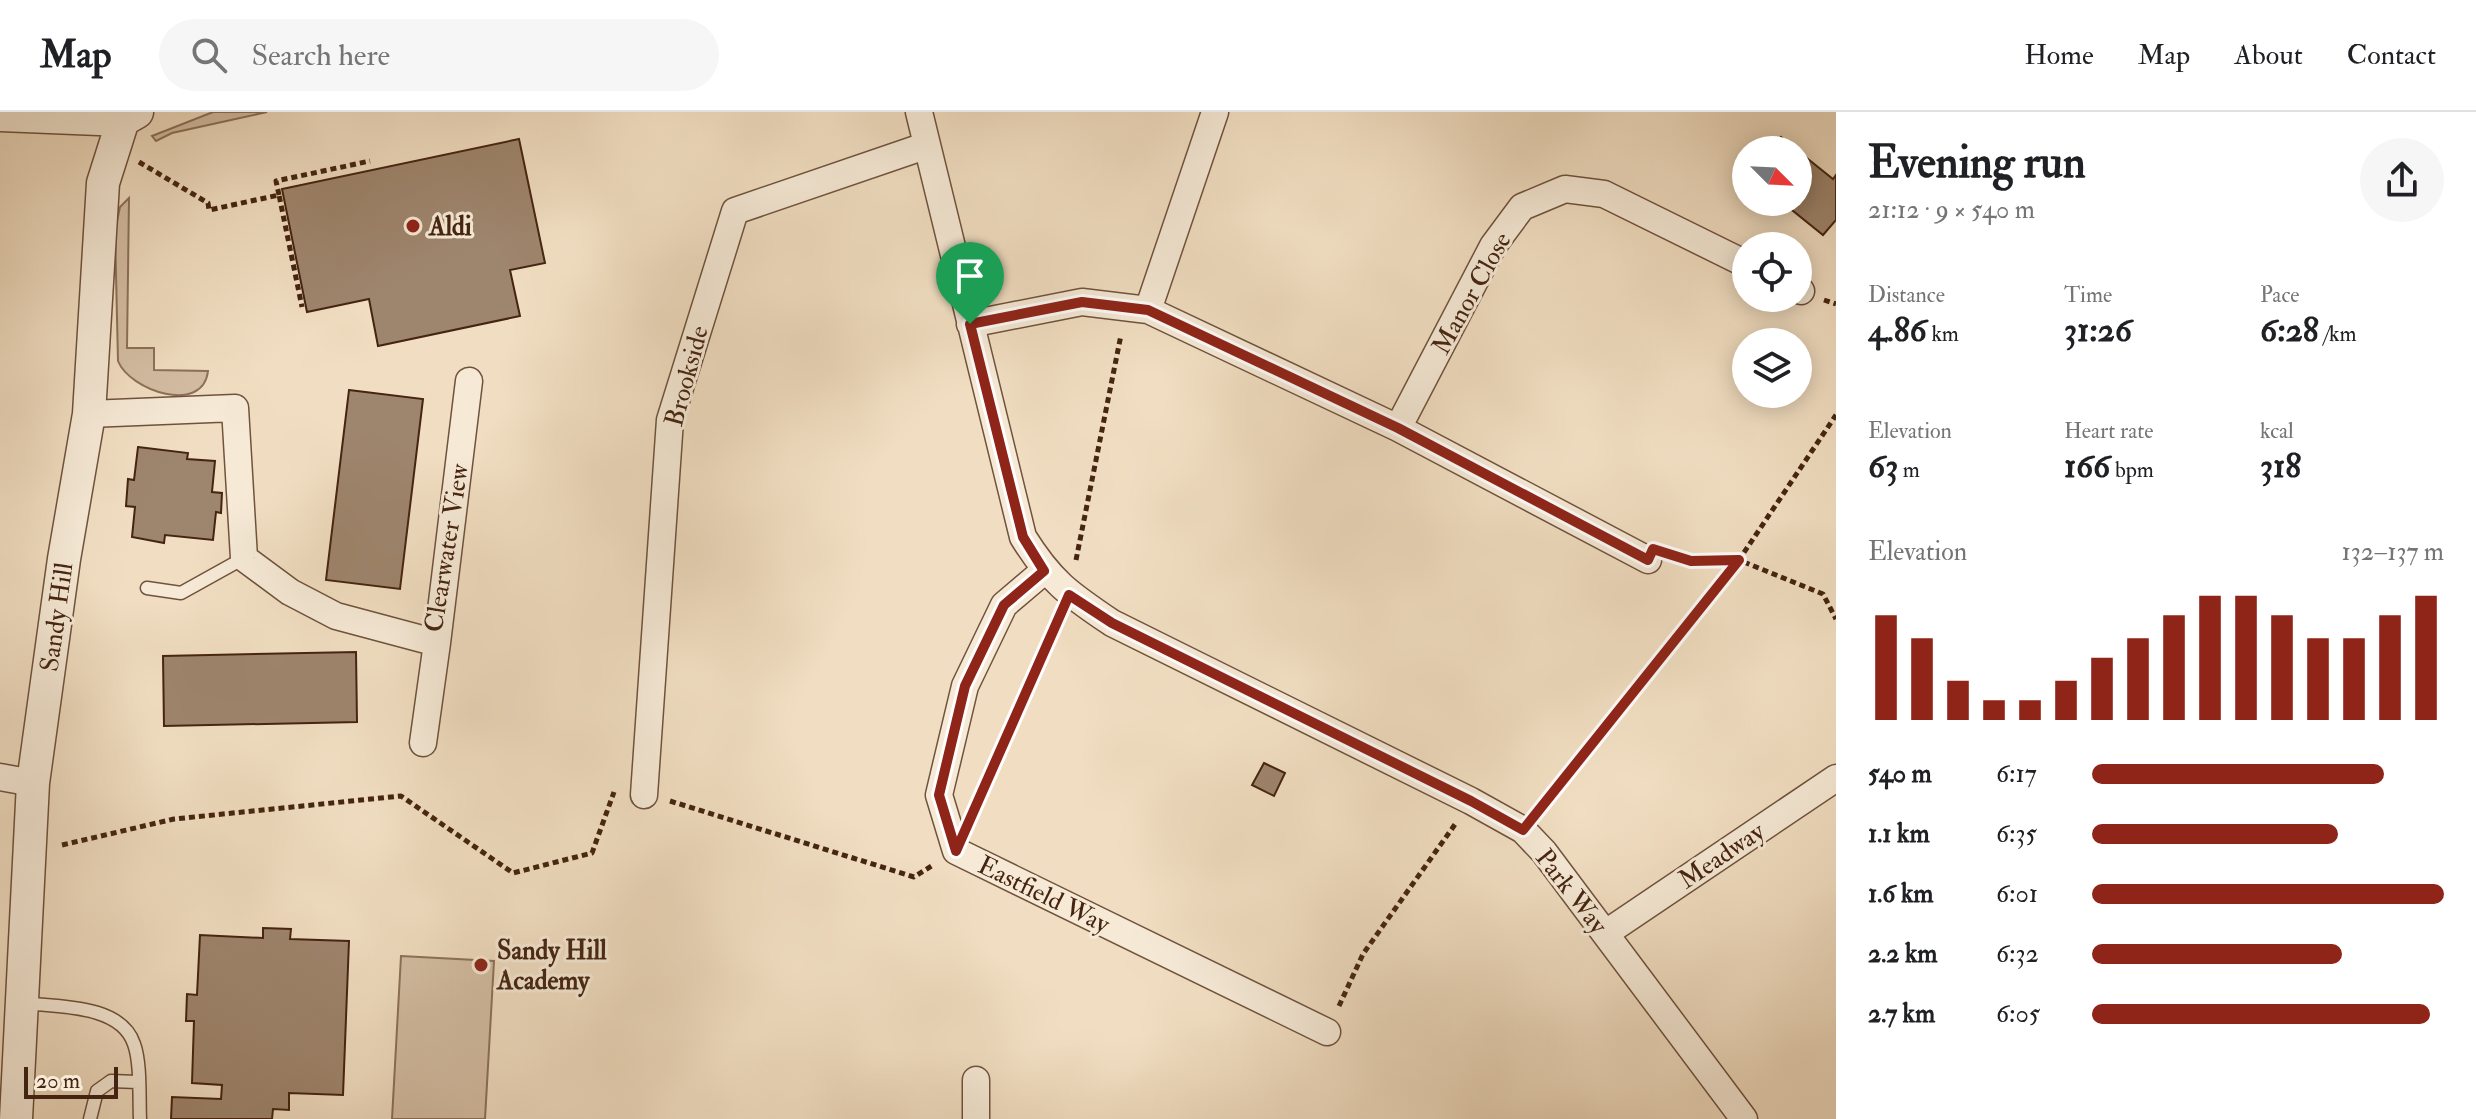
<!DOCTYPE html>
<meta charset="utf-8">
<style>
:root{--surface:#fff;--page:#f6f6f6;--text:#202124;--muted:#757577;--line:#e0e0e0;--accent:#8f2418}
body{margin:0;font-family:"IM FELL Double Pica",serif;background:var(--page);color:var(--text);height:100vh;display:flex;flex-direction:column;font-size:30px;white-space:nowrap}
*{box-sizing:border-box;margin:0}
p{font-size:26px;color:var(--muted)}
.icon{flex:none;width:44px;height:44px;fill:none;stroke:currentColor;stroke-width:2;stroke-linecap:round;stroke-linejoin:round}
.map{position:relative;flex:1;overflow:hidden}
.sheet{display:flex;flex-direction:column;background:var(--surface);width:640px}
.sheet>*{flex:none}
.needle{width:52px;rotate:114deg}
.fabs{position:absolute;left:1732px;top:24px;display:grid;gap:16px}
.fabs a{display:grid;place-items:center;width:80px;height:80px;border-radius:50%;background:var(--surface);box-shadow:0 4px 20px #0003;font-size:40px}
.scale{position:absolute;left:24px;bottom:20px;width:94px;box-sizing:border-box;padding-left:8px;border:4px solid #452411;border-top:0;font-size:22px;line-height:28px;white-space:nowrap;color:#452411;-webkit-text-stroke:6px #f6ead7;paint-order:stroke}
.pin{position:absolute;display:grid;place-items:center;width:68px;height:68px;color:#fff;margin:-82px -34px;border-radius:50% 50% 50% 0;rotate:-45deg;box-shadow:0 0 8px #0007}
.pin .icon{rotate:45deg}
.round{display:grid;place-items:center;flex:none;width:84px;height:84px;border-radius:42px;background:var(--page)}
.overview{display:flex;align-items:center;justify-content:space-between;height:136px;padding:0 32px}
h1{font-size:44px;font-weight:700;line-height:60px}
.metrics{display:grid;grid-template-columns:repeat(3,1fr);gap:12px;height:136px;padding:8px 32px}
.metrics div{display:grid;align-content:center}
.metrics b{font-size:34px;font-weight:700}
.metrics small{font-size:22px;font-weight:400}
.metrics p{font-size:22px}
.chart{height:224px;padding:16px 32px}
.chart p{display:flex;justify-content:space-between}
.chart svg{width:100%;height:144px;margin-top:8px;stroke:var(--accent);stroke-width:6}
ul{padding:0 32px;list-style:none;font-size:26px}
li{display:grid;grid-template-columns:128px 96px 1fr;align-items:center;height:60px}
li i{height:20px;border-radius:10px;background:var(--accent)}
header{display:flex;align-items:center;gap:48px;box-sizing:border-box;height:112px;padding:0 40px;background:var(--surface);border-bottom:2px solid var(--line)}
header strong{font-size:38px}
nav{display:flex;gap:44px;margin-inline-start:auto;font-size:28px}
.search{width:560px;height:72px;background:var(--page);display:flex;align-items:center;gap:20px;box-sizing:border-box;padding:0 28px;border-radius:44px;color:var(--muted);font-size:30px}
main{display:flex;flex:1;min-height:0}
.map>svg:first-child{display:block}
.green{fill:#d4bea4;stroke:#8c715a;stroke-width:2}
.building{fill:#9e856d;stroke:#452411;stroke-width:2}
.lines{fill:none;stroke-linecap:round;stroke-linejoin:round}
.service-casing{stroke:#70523d;stroke-width:15}
.minor-casing{stroke:#70523d;stroke-width:29}
.tertiary-casing{stroke:#70523d;stroke-width:35}
.path{stroke:#452411;stroke-width:5;stroke-dasharray:6 4;stroke-linecap:butt}
.service{stroke:#f6ead7;stroke-width:12}
.minor{stroke:#f6ead7;stroke-width:26}
.tertiary{stroke:#f6ead7;stroke-width:32}
.route-casing{stroke:#fff;stroke-width:16}
.route{stroke:#8f2418;stroke-width:10}
.poi-dot{fill:#8f2418;stroke:#f6ead7;stroke-width:3}
.labels{text-anchor:middle;stroke-width:6;stroke-linejoin:round;paint-order:stroke}
.poi-label{font-size:26px;font-weight:bold;fill:#452411;stroke:#f6ead7;text-anchor:start}
.street-label{font-size:26px;fill:#452411;stroke:#f6ead7}
</style>
<header>
<strong>Map</strong>
<div class="search"><svg class="icon" aria-label="search" viewBox="0 0 24 24"><circle cx="10" cy="10" r="6"/><path d="M15 15l6 6"/></svg>Search here</div>
<nav><a>Home</a><a>Map</a><a>About</a><a>Contact</a></nav>
</header>
<main>
<div class="map">
<svg width="1836" height="1007" viewBox="0 0 1836 1007">
<rect width="100%" height="100%" fill="#f1dec2"/>
<filter id="stains"><feTurbulence type="fractalNoise" baseFrequency=".0025" numOctaves="4"/><feColorMatrix values="0 0 0 0 .2 0 0 0 0 .09 0 0 0 0 .02 0 0 0 .5 -.17"/></filter>
<radialGradient id="worn" r=".72"><stop offset=".6" stop-color="#630" stop-opacity="0"/><stop offset="1" stop-color="#630" stop-opacity=".3"/></radialGradient>
<path class="green" d="M 213,0 L 267,0 L 172,21 L 156,29 L 152,24 Z
M 129,86 L 127,236 L 154,236 L 154,258 L 208,259 C 203,303 130,279 118,249 L 115,118 L 120,95 Z
M 401,844 L 494,849 L 485,1007 L 392,1007 Z"/>
<path class="building" d="M 1781,25 L 1797,38 L 1770,38 Z
M 519,27 L 545,151 L 510,158 L 520,204 L 378,234 L 369,187 L 307,200 L 282,77 Z
M 1798,39 L 1833,67 L 1836,63 L 1836,108 L 1823,123 L 1782,90 L 1798,90 Z
M 349,278 L 423,287 L 400,477 L 326,468 Z
M 138,335 L 188,341 L 187,347 L 215,349 L 212,380 L 222,381 L 221,401 L 216,400 L 213,428 L 165,423 L 164,431 L 132,425 L 135,395 L 126,394 L 128,367 L 134,368 Z
M 356,540 L 357,610 L 164,614 L 163,544 Z
M 1264,651 L 1285,661 L 1274,684 L 1252,673 Z
M 263,816 L 291,817 L 290,827 L 349,829 L 343,983 L 289,981 L 289,998 L 273,997 L 272,1007 L 171,1007 L 172,985 L 221,987 L 222,973 L 192,971 L 194,909 L 186,909 L 187,882 L 197,883 L 200,823 L 263,826 Z"/>
<g class="lines">
<g class="service-casing">
<path id="service" d="M 147,476 L 181,481 L 244,446
M 23,891 C 57,895 121,892 134,932 C 141,951 139,986 140,1007
M 90,1007 L 97,979 L 111,969 L 137,970"/>
</g>
<g class="minor-casing">
<path id="minor" d="M 919,0 L 1023,425 C 1051,470 1069,482 1112,511 L 1471,689 L 1523,718 L 1544,740 L 1744,1007
M 1798,178 L 1801,179
M 1148,198 L 1215,0
M 970,212 L 1082,190 L 1148,198 L 1398,316 L 1648,448
M 89,302 L 235,296 L 244,446 L 290,480 L 336,504 L 437,531 L 469,269
M 1398,316 L 1493,134 L 1522,95 L 1565,77 L 1604,82 L 1746,152
M 1044,459 L 1004,493 L 965,574 L 939,683 L 956,739 L 1327,920
M 423,631 L 437,531
M 0,665 L 33,671
M 644,683 L 670,308 L 735,99 L 925,34
M 1606,821 L 1836,666
M 976,968 L 976,1007"/>
</g>
<g class="tertiary-casing">
<path id="tertiary" d="M 0,3 L 123,8 L 137,0
M 16,1007 L 33,671 L 64,447 L 89,302 L 103,71 L 123,8"/>
</g>
<path class="path" d="M 139,50 L 208,91 L 209,98 L 279,83 L 302,195
M 279,83 L 276,69 L 370,49
M 1824,188 L 1836,192
M 1675,444 L 1691,449 L 1739,448 L 1823,482 L 1836,507
M 1076,448 L 1121,223
M 670,689 L 914,765 L 933,753
M 974,695 L 1059,508
M 1539,699 L 1739,448 L 1836,303
M 62,733 L 174,707 L 401,684 L 513,761 L 592,741 L 614,680
M 1339,894 L 1363,842 L 1456,711"/>
<use href="#service" class="service"/>
<use href="#minor" class="minor"/>
<use href="#tertiary" class="tertiary"/>
</g>
<g class="lines">
<g class="route-casing">
<path id="route" d="M 1082,190 L 1148,198 L 1398,316 L 1648,448 L 1653,437 L 1691,449 L 1739,448 L 1523,718 L 1471,689 L 1112,511 L 1069,483 L 956,739 L 939,683 L 965,574 L 1004,493 L 1044,459 L 1023,425 L 970,212 Z"/>
</g>
<use href="#route" class="route"/>
</g>
<g class="poi-dot">
<circle cx="413" cy="114" r="8"/>
<circle cx="481" cy="853" r="8"/>
</g>
<g class="labels">
<g class="poi-label">
<text x="429" y="123">Aldi</text>
<text x="497" y="847">Sandy Hill<tspan x="497" dy="30">Academy</tspan></text>
</g>
<g class="street-label">
<text transform="translate(1471 181) rotate(-61)" y="9">Manor Close</text>
<text transform="translate(686 264) rotate(-75)" y="9">Brookside</text>
<text transform="translate(446 436) rotate(-81)" y="9">Clearwater View</text>
<text transform="translate(56 505) rotate(-82)" y="9">Sandy Hill</text>
<text transform="translate(1721 743) rotate(-34)" y="9">Meadway</text>
<text transform="translate(1572 779) rotate(52)" y="9">Park Way</text>
<text transform="translate(1044 782) rotate(26)" y="9">Eastfield Way</text>
</g>
</g>
<rect width="100%" height="100%" filter="url(#stains)"/>
<rect width="100%" height="100%" fill="url(#worn)"/>
</svg>
<div class="fabs">
<a><svg class="needle" viewBox="-14 -14 28 28"><path d="M0-13l5 13h-10z" fill="#e53935"/><path d="M0 13l5-13h-10z" fill="#757577"/></svg></a>
<a><svg class="icon" aria-label="locate" viewBox="0 0 24 24"><circle cx="12" cy="12" r="6"/><path d="M12 2v4M12 18v4M2 12h4M18 12h4"/></svg></a>
<a><svg class="icon" aria-label="layers" viewBox="0 0 24 24"><path d="M12 4l9 5-9 5-9-5zM3 14l9 5 9-5"/></svg></a>
</div>
<div class="scale">20 m</div>
<div class="pin" style="left:970px;top:212px;background:#1e9e55"><svg class="icon" aria-label="arrive" viewBox="0 0 24 24"><path d="M6 21V4h12l-3 4 3 4H6"/></svg></div>
</div>
<section class="sheet">
<div class="overview"><div><h1>Evening run</h1><p>21:12 · 9 × 540 m</p></div><a class="round"><svg class="icon" aria-label="share" viewBox="0 0 24 24"><path d="M12 15V3M7 8l5-5 5 5M5 13v7h14v-7"/></svg></a></div>
<div class="metrics">
<div><p>Distance</p><b>4.86<small> km</small></b></div>
<div><p>Time</p><b>31:26</b></div>
<div><p>Pace</p><b>6:28<small> /km</small></b></div>
</div>
<div class="metrics">
<div><p>Elevation</p><b>63<small> m</small></b></div>
<div><p>Heart rate</p><b>166<small> bpm</small></b></div>
<div><p>kcal</p><b>318</b></div>
</div>
<div class="chart"><p><span>Elevation</span>132–137 m</p>
<svg viewBox="0 0 160 44" preserveAspectRatio="none"><path d="M5 44V12M15 44V19M25 44V32M35 44V38M45 44V38M55 44V32M65 44V25M75 44V19M85 44V12M95 44V6M105 44V6M115 44V12M125 44V19M135 44V19M145 44V12M155 44V6"/></svg>
</div>
<ul>
<li><b>540 m</b>6:17<i style="width:83%"></i></li>
<li><b>1.1 km</b>6:35<i style="width:70%"></i></li>
<li><b>1.6 km</b>6:01<i style="width:100%"></i></li>
<li><b>2.2 km</b>6:32<i style="width:71%"></i></li>
<li><b>2.7 km</b>6:05<i style="width:96%"></i></li>
</ul>
</section>
</main>
